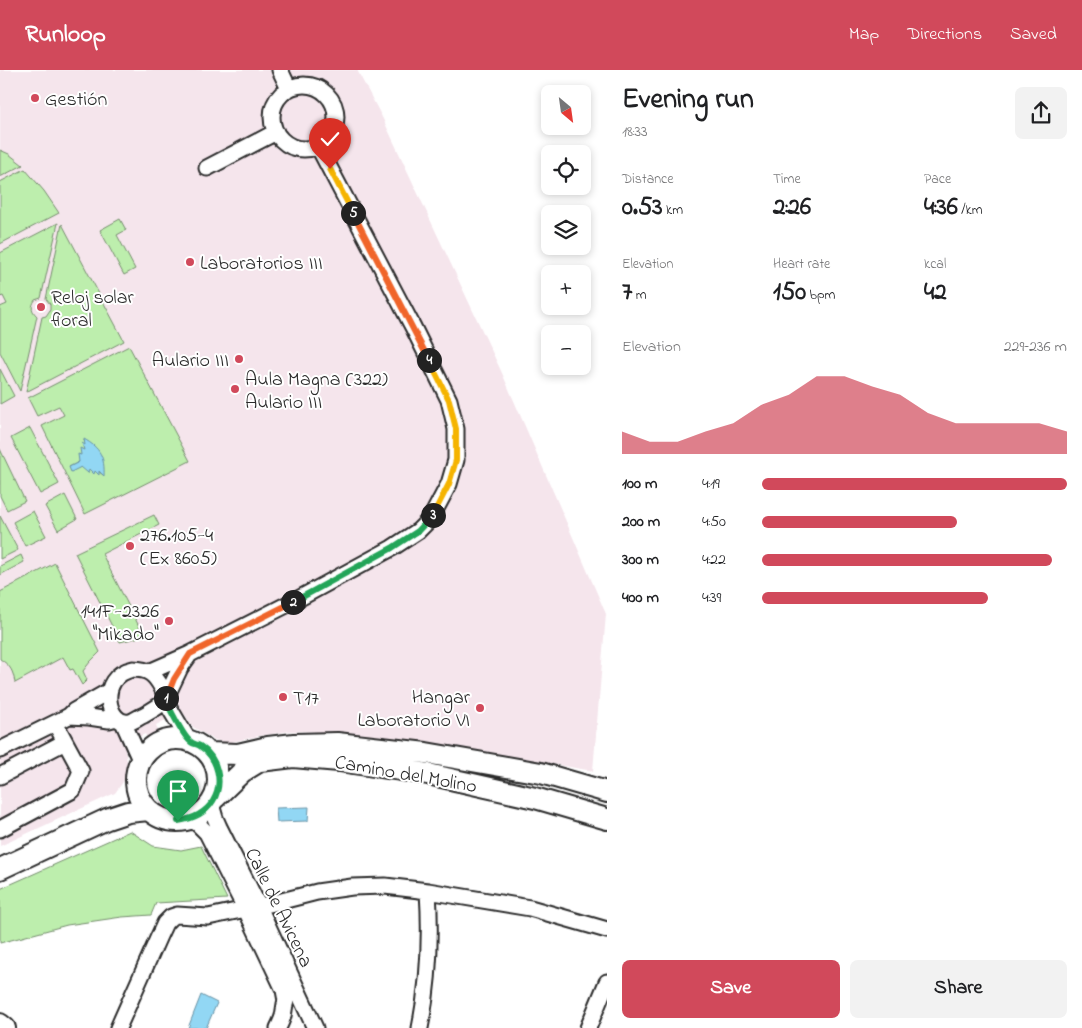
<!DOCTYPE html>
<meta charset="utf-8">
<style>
:root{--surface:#fff;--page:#f2f2f2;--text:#202124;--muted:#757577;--accent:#d1495b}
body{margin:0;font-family:"Indie Flower",sans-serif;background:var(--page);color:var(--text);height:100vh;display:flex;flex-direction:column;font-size:19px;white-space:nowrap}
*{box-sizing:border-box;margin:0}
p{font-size:16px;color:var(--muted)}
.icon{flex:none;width:28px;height:28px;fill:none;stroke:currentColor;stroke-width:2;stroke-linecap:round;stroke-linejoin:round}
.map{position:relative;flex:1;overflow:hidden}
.sheet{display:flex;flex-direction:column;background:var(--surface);width:475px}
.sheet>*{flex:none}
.needle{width:32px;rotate:151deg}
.fabs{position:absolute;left:541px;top:15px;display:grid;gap:10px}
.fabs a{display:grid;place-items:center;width:50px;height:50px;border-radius:8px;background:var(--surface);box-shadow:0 2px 8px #0003;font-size:25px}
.pin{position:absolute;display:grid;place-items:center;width:42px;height:42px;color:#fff;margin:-51px -21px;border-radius:50% 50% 50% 0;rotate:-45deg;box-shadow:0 0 5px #0007}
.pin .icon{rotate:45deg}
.km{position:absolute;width:25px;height:25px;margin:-12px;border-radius:50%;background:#222;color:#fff;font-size:14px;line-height:25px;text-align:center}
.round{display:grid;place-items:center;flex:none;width:52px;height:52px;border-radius:8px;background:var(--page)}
.head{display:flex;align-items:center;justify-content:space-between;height:85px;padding:0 15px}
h1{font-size:28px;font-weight:700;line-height:38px}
.figures{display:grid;grid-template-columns:repeat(3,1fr);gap:8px;height:85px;padding:5px 15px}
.figures div{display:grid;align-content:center}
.figures b{font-size:25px;font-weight:700}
.figures small{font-size:14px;font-weight:400}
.figures p{font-size:14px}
.chart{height:140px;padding:10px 15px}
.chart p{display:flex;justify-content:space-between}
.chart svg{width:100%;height:90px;margin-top:5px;fill:var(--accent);opacity:.7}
.primary-button{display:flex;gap:10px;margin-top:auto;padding:10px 15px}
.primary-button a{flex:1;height:58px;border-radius:8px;background:var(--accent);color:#fff;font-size:20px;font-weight:700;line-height:58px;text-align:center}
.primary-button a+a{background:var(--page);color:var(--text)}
ul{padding:0 15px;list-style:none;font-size:16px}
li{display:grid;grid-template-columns:80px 60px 1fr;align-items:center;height:38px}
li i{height:12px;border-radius:6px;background:var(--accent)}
header{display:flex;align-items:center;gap:30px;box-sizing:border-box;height:70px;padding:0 25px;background:var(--accent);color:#fff}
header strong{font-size:24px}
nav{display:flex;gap:28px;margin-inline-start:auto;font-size:18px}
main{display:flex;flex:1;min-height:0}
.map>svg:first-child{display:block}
.built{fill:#f5e5ec}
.green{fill:#bdeead;stroke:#748c6c;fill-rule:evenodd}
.water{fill:#92d7f4;stroke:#6992a4}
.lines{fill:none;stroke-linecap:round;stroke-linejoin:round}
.minor-casing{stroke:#2b2b2b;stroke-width:19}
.major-casing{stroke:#2b2b2b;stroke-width:24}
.minor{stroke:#fff;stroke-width:15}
.major{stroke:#fff;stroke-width:20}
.split-1-casing{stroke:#fff;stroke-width:10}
.split-2-casing{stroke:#fff;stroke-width:10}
.split-3-casing{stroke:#fff;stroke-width:10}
.split-4-casing{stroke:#fff;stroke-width:10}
.split-5-casing{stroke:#fff;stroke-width:10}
.split-6-casing{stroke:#fff;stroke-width:10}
.split-1{stroke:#22a559;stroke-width:6}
.split-2{stroke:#f0652b;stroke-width:6}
.split-3{stroke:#22a559;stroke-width:6}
.split-4{stroke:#f5b400;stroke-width:6}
.split-5{stroke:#f0652b;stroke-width:6}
.split-6{stroke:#f5b400;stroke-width:6}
.poi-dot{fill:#d1495b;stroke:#fff;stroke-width:2}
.labels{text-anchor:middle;stroke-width:4;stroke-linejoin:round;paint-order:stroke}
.poi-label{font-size:20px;fill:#2b2b2b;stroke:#fff;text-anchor:start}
.street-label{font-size:20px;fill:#2b2b2b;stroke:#fff}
</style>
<header>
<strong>Runloop</strong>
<nav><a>Map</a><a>Directions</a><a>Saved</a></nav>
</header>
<main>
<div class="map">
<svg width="607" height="958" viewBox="0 0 607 958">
<rect width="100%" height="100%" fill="#fff"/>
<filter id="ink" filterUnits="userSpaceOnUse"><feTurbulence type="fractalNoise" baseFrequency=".02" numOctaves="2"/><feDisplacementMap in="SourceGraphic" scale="10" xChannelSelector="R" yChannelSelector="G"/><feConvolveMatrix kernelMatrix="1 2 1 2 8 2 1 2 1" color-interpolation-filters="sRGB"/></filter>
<g filter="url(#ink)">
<path class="built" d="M 0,0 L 357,0 L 383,49 L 502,303 L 606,544 L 593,701 L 500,685 L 349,663 L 290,661 L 259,666 L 227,673 L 215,670 L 193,657 L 183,642 L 179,643 L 156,655 L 158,661 L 147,667 L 145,664 L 124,674 L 127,691 L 127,702 L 123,712 L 115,723 L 0,776 Z"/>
<path class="green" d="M 0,80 L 9,84 L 23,95 L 0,107 Z
M 25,99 L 44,121 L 59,143 L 0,174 L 0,112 Z
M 120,149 L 126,160 L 117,165 L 135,199 L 124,205 L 100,160 Z
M 58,153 L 41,228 L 35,230 C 31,237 31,240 37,246 L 20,321 L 0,282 L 0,237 L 7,234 L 3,226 L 0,227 L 0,183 Z
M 62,154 L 124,271 L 26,322 L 42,247 L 46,246 L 50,240 L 50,234 L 46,229 Z
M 129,276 L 190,391 L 85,444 L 42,356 L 64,345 L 59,336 L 37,346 L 28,328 ZM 84,370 L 103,405 C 95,397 80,397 69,397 L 79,392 L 86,375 Z
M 0,299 L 14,326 L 0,334 Z
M 30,358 L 59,414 L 40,424 L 11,368 Z
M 0,379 L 25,431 L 7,440 L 0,426 Z
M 65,425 L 77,449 L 58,460 L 45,436 Z
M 33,441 L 46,466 L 25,476 L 13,452 Z
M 154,445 L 159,455 L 102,484 L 144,566 L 120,572 L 75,483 Z
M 0,446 L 18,480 L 0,489 Z
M 21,485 L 24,492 L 0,505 L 0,496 Z
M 55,493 L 100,582 L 90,592 L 83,601 L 87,610 L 82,615 L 73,599 L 70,600 L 63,587 L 15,613 C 13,601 11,596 0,589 L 0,522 Z
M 130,761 L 153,776 L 181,780 L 201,776 L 227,829 L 156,833 L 151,845 L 122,847 L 67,855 L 0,873 L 0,819 Z"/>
<path class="water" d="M 84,369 C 100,378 105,387 104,406 L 99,401 L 99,405 L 95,401 L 94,404 L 89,399 L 88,403 L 81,397 L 71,402 L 69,397 L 79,392 L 78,384 L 81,385 L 80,378 L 84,380 L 82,373 L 85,375 Z
M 309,737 L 308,751 L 277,752 L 276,738 Z
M 201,925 L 217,933 L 206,958 L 188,958 Z"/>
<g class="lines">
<g class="minor-casing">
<path id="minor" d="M 280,0 L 289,19
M272 47a32 32 0 1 1 64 0a32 32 0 1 1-64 0Z
M 207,98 L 276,62
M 133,599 C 149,599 155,605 162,618 C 165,623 166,625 166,630 C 159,637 152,640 144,645 C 139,647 134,651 130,652 C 108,657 95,607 133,599 Z
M 149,602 L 190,584 L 298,529 L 392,478 L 418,461 L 431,448 L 449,414 L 456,390 L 456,359 L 449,330 L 413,257 L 318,76
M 166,625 L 170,619 L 180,598 L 190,584
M 166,630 L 170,639 L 189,671
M 69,646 L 89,647 L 109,650 L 116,648
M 123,652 L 141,692
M 0,680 L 69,646 L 74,641 L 109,621
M 0,706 L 65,672
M 211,734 L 215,748 L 219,757 L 259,837 L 315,958
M 188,750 L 197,753 L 207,763 L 246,840 L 284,920 L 286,931
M 0,759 L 73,720 L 81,701 L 55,653
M 118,958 L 159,866 L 165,853 L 171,847 L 177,845 L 208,847 L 274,833 L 317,822 L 352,817 L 385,816 L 428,821 L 530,838 L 607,860
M 278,958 C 280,954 282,950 283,946 C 285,937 284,929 291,923
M 420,958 C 429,913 431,867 428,821
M 588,958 L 607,912"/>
</g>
<g class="major-casing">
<path id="major" d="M136 710a41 41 0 1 1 82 0a41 41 0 1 1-82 0Z
M 208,683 L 238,684 L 268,677 L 294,674 L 337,673 L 426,683 L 541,703 L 607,722
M 215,728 L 242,702 L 260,691 L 293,687 L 339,691 L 428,704 L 535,728 L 607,749
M 0,799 L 107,749 L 128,742 L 149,740
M 0,954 L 5,958"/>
</g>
<use href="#minor" class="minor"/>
<use href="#major" class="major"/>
</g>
</g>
<g class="lines" filter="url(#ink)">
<g class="split-1-casing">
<path id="split-1" d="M 166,628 C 167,635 184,667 190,671 C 192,674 197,674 200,676 C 218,688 224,713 213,731 C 205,744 193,749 178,751"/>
</g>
<g class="split-2-casing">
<path id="split-2" d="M 166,628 L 166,625 L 170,619 L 174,609 L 190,584 L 293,532"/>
</g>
<g class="split-3-casing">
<path id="split-3" d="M 293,532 L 392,478 L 418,461 L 433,445"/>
</g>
<g class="split-4-casing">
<path id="split-4" d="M 429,290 L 449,330 L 456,359 L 456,390 L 449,414 L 433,445"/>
</g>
<g class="split-5-casing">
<path id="split-5" d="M 353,143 L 429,290"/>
</g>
<g class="split-6-casing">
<path id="split-6" d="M 330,99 L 353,143"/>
</g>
<use href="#split-1" class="split-1"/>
<use href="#split-2" class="split-2"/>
<use href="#split-3" class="split-3"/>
<use href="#split-4" class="split-4"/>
<use href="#split-5" class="split-5"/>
<use href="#split-6" class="split-6"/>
</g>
<g class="poi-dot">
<circle cx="35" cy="28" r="5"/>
<circle cx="190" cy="192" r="5"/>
<circle cx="41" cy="237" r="5"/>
<circle cx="239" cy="289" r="5"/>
<circle cx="235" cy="319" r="5"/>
<circle cx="130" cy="476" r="5"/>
<circle cx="169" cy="551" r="5"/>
<circle cx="283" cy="627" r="5"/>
<circle cx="480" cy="638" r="5"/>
</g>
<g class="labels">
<g class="poi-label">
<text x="45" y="35">Gestión</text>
<text x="200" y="199">Laboratorios III</text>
<text x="51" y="233">Reloj solar<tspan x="51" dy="23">floral</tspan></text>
<text x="229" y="296" text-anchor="end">Aulario III</text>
<text x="245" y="315">Aula Magna (322)<tspan x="245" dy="23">Aulario III</tspan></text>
<text x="140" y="471">276.105-4<tspan x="140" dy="23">(Ex 8605)</tspan></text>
<text x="159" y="547" text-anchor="end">141F-2326<tspan x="159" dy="23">"Mikado"</tspan></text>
<text x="470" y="633" text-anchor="end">Hangar<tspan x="470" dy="23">Laboratorio VI</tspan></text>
<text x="293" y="634">T17</text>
</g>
<g class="street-label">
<text transform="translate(406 703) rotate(10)" y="7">Camino del Molino</text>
<text transform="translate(280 837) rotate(64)" y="7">Calle de Avicena</text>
</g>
</g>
</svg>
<div class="fabs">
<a><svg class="needle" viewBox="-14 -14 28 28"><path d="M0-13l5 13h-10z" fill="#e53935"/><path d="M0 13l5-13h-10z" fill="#757577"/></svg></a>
<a><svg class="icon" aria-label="locate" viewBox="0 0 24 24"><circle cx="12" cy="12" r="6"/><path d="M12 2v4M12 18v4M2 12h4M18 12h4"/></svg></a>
<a><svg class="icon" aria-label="layers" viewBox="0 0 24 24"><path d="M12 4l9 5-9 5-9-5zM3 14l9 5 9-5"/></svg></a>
<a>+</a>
<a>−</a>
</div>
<div class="pin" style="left:178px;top:751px;background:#1e9e55"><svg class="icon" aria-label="arrive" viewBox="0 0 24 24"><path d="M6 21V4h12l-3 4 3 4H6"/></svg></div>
<div class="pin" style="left:330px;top:99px;background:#d93025"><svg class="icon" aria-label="check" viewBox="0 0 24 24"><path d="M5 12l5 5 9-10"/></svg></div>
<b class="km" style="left:166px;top:628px">1</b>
<b class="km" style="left:293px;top:532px">2</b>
<b class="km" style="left:433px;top:445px">3</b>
<b class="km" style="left:429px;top:290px">4</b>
<b class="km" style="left:353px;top:143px">5</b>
</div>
<section class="sheet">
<div class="head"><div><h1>Evening run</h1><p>18:33</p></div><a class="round"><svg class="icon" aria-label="share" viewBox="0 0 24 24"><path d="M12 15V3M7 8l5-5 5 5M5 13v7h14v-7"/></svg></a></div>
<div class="figures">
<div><p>Distance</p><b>0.53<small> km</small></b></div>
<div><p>Time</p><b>2:26</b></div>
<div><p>Pace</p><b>4:36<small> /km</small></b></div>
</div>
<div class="figures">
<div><p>Elevation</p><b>7<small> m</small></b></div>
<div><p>Heart rate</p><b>150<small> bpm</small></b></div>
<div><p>kcal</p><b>42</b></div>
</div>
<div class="chart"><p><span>Elevation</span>229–236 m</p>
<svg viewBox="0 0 160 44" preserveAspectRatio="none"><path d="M0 44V33L10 38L20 38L30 33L40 29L50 20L60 15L70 6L80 6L90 11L100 15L110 24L120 29L130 29L140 29L150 29L160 33V44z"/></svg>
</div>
<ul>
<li><b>100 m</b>4:19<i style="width:100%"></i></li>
<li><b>200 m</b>4:50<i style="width:64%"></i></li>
<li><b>300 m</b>4:22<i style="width:95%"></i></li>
<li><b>400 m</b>4:39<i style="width:74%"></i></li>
</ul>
<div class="primary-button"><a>Save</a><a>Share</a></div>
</section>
</main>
